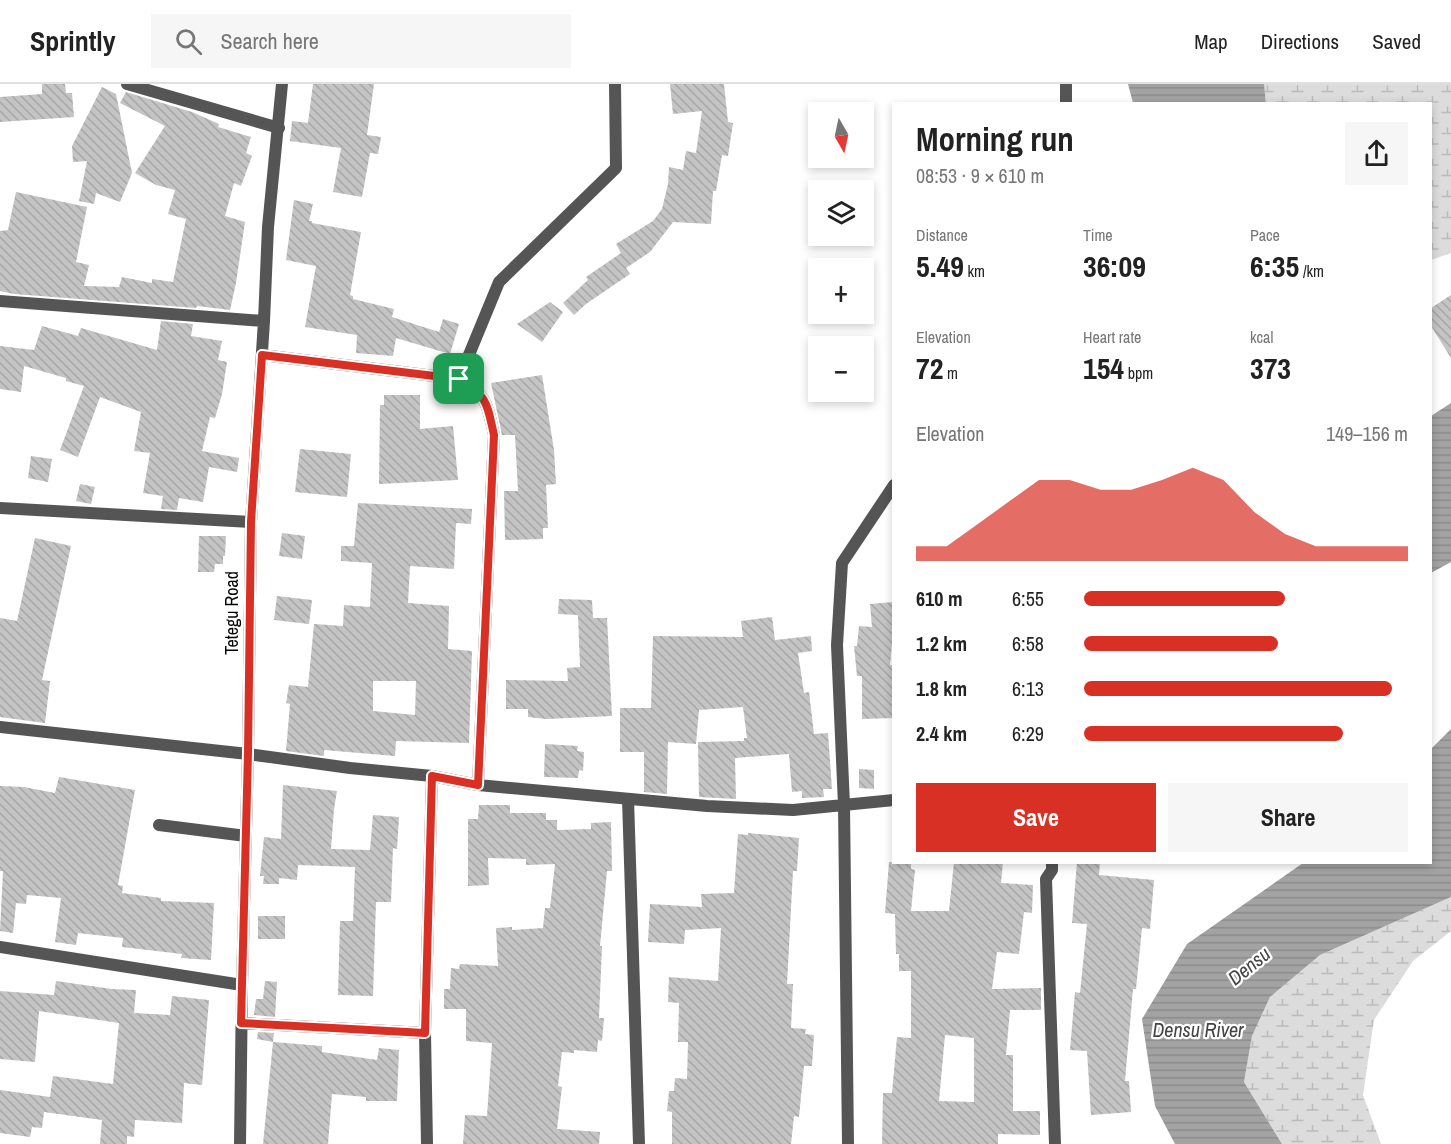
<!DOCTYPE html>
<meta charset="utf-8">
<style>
:root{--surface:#fff;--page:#f6f6f6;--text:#222;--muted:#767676;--line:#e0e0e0;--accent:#d93025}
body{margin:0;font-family:"Archivo Narrow",sans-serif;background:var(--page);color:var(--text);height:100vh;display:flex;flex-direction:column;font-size:22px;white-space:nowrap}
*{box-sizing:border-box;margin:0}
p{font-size:20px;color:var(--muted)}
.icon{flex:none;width:33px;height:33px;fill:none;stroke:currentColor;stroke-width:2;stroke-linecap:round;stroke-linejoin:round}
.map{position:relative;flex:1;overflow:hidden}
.drawer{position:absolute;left:892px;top:18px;width:540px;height:762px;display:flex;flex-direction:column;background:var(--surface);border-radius:0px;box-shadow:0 3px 9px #0003}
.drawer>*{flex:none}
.needle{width:39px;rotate:171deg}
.tools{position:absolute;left:808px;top:18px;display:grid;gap:12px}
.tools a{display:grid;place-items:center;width:66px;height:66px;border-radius:0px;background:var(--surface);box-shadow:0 3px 9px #0003;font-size:30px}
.pin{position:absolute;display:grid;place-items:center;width:51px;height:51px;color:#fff;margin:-26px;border-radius:12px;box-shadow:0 3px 9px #0006}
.round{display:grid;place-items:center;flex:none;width:63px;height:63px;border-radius:0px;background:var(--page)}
.overview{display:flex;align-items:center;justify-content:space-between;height:102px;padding:0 24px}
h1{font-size:33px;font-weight:700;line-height:45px}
.stats{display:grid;grid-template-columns:repeat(3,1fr);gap:9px;height:102px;padding:6px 24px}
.stats div{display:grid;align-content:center}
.stats b{font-size:30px;font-weight:700}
.stats small{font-size:16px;font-weight:400}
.stats p{font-size:16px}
.chart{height:168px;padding:12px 24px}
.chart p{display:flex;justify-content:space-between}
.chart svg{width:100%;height:108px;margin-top:6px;fill:var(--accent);opacity:.7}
.cta{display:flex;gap:12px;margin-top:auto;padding:12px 24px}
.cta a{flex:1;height:69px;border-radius:0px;background:var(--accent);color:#fff;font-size:24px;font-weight:700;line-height:69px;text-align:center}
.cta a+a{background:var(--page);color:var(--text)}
ul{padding:0 24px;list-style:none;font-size:20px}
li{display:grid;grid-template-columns:96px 72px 1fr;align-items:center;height:45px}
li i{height:15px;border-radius:8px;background:var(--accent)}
header{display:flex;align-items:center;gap:36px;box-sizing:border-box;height:84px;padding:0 30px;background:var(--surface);border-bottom:2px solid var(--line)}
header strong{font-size:28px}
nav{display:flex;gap:33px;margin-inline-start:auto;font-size:21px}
.search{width:420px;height:54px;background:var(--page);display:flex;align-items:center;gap:15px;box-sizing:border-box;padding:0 21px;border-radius:0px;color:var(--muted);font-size:22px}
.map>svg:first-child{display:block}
.wetland{fill:url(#wetland-marsh)}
.water{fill:url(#water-rules)}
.building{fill:url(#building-back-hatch);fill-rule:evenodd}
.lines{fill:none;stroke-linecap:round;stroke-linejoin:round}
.minor{stroke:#555;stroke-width:12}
.route-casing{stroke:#fff;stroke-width:12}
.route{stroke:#d93025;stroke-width:8}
.labels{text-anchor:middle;stroke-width:4.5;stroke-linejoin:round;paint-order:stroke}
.street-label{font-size:18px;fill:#000;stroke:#fff}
.water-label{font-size:20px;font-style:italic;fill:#444;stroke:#fff}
</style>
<header>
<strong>Sprintly</strong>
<div class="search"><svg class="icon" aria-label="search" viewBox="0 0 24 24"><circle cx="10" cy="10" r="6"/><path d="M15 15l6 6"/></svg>Search here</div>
<nav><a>Map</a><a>Directions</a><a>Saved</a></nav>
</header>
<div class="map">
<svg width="1451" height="1060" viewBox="0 0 1451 1060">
<defs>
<pattern id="wetland-marsh" width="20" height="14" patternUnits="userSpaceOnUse" patternTransform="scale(1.5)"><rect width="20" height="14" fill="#dcdcdc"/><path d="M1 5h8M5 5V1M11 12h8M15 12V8" fill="none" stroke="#bbb"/></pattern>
<pattern id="water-rules" width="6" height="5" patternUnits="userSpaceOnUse" patternTransform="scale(1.5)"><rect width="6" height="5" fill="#a3a3a3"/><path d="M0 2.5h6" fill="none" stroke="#8b8b8b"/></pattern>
<pattern id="building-back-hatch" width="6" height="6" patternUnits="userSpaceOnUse" patternTransform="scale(1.5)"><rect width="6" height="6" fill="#c4c4c4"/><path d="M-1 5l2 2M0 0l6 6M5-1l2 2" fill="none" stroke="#a7a7a7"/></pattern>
</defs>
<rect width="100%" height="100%" fill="#fff"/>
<path class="wetland" d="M 1264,0 L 1451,0 L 1451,169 L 1431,176 L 1431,20 L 1266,19 Z
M 1451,813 L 1451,847 L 1413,877 L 1374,936 L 1363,1011 L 1381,1060 L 1282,1060 L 1244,998 L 1252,952 L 1270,913 L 1320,871 Z"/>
<path class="water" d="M 1128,0 L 1264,0 L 1266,19 L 1133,19 Z
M 1451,319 L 1451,478 L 1431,489 L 1431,332 Z
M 1451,645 L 1451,813 L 1320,871 L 1270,913 L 1252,952 L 1244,998 L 1282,1060 L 1175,1060 L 1155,1022 L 1142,935 L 1187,860 L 1303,779 L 1431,778 L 1431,665 Z"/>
<path class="building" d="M 42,0 L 65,0 L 66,9 L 72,9 L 74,33 L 0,38 L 0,13 L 42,10 Z
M 313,0 L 374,0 L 367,51 L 381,53 L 378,70 L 370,69 L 362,113 L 333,108 L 341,64 L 290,57 L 292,37 L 308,39 Z
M 670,0 L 724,0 L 728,38 L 733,39 L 728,72 L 722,71 L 716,107 L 713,107 L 711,140 L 673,138 L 650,168 L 626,184 L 630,190 L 586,220 L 574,231 L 563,219 L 588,196 L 586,193 L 621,169 L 616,160 L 653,137 L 662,125 L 668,100 L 669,83 L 683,86 L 686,67 L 696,69 L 702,27 L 673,30 Z
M 102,3 L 116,10 L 132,89 L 120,118 L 96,109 L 94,120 L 79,117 L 87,77 L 73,78 L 72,62 Z
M 126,8 L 192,28 L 219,40 L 218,43 L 251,53 L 246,69 L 252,72 L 241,102 L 234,99 L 225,132 L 245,138 L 236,199 L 230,226 L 197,222 L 196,224 L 14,210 L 0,207 L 0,147 L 8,146 L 16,108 L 87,123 L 76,178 L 89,181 L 84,202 L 119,203 L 122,193 L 152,199 L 152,195 L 173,198 L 186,135 L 168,130 L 175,106 L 156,101 L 135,89 L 165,42 L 120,19 Z
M 294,116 L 313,120 L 309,137 L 312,137 L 312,139 L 361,148 L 350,211 L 353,212 L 353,215 L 394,225 L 392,233 L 439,248 L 443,235 L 459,240 L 450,270 L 396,254 L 393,272 L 356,269 L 357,251 L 305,243 L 316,182 L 286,176 Z
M 1451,211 L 1451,274 L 1431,242 L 1431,224 Z
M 550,218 L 563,228 L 542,258 L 517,240 Z
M 161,237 L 193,240 L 191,252 L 222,257 L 218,276 L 227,278 L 222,310 L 215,334 L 210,333 L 202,367 L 239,374 L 237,388 L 209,383 L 203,418 L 179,414 L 177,426 L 161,425 L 163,412 L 143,409 L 150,369 L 134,367 L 141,328 L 100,313 L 78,373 L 60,366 L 84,302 L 66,297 L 66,294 L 24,282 L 21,308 L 0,305 L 0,262 L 34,266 L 42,242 L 78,252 L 81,244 L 157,266 Z
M 542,291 L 554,366 L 556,400 L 546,401 L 548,444 L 543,444 L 543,455 L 505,456 L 504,407 L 518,407 L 515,351 L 502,351 L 491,299 Z
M 384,311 L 420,311 L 420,345 L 453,342 L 458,396 L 379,400 L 380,321 L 384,321 Z
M 300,365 L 351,370 L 347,413 L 295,408 Z
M 31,372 L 52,375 L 48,398 L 28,394 Z
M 80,400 L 95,403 L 91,420 L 76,417 Z
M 358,419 L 472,425 L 471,440 L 456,439 L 454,485 L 410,482 L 408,519 L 449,522 L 448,565 L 472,567 L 469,659 L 396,657 L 395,672 L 324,666 L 324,672 L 286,667 L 290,620 L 286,619 L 289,601 L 308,603 L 314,540 L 343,542 L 344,521 L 370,523 L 372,479 L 341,477 L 341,462 L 354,462 ZM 373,597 L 416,597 L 415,631 L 373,627 Z
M 282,449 L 305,452 L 302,475 L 279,472 Z
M 199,452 L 226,452 L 225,472 L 223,472 L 223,480 L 215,480 L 214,488 L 198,488 Z
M 35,454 L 71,462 L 42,596 L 50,597 L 45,639 L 0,633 L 0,534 L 17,537 Z
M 277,512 L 312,516 L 309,540 L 274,536 Z
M 559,515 L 592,516 L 593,534 L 607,534 L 612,632 L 546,635 L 528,633 L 528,625 L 506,625 L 506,596 L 568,597 L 567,584 L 580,583 L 578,531 L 558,530 Z
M 893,518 L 894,539 L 890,581 L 894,581 L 894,634 L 862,635 L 862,592 L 857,592 L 854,562 L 857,562 L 859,542 L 872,543 L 870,520 Z
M 772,533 L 775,556 L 811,552 L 812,567 L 798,569 L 804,609 L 809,608 L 814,650 L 828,649 L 832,705 L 823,705 L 824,713 L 802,714 L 802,707 L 792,708 L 789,670 L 735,674 L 736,715 L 699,713 L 698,658 L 744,657 L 744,654 L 747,654 L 743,623 L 699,626 L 696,660 L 668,658 L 667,710 L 644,708 L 644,668 L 620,668 L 620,624 L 651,624 L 653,552 L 743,553 L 741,537 Z
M 545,660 L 578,662 L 577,667 L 584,668 L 583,687 L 579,686 L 578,694 L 544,693 Z
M 859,685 L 874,686 L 874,705 L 859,704 Z
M 59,693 L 135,706 L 118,801 L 123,802 L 122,809 L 161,814 L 161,817 L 214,819 L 211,876 L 181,874 L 182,870 L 122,863 L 123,854 L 78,849 L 76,861 L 55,858 L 61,814 L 27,811 L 26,820 L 16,819 L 13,849 L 0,847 L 3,787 L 0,787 L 0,702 L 24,703 L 55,709 Z
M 283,701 L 337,707 L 334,725 L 331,765 L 370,766 L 373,731 L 399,733 L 397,765 L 393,764 L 391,818 L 376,818 L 373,912 L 338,911 L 340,837 L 353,837 L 355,783 L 298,781 L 297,796 L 279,794 L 279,800 L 263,800 L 264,792 L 260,792 L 264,753 L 281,755 Z
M 479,721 L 510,721 L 510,729 L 546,729 L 546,736 L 557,736 L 557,746 L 591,745 L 591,739 L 611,738 L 612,787 L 607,787 L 600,862 L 602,862 L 599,934 L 604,934 L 602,957 L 598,956 L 597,968 L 574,966 L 574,969 L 562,968 L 558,1002 L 562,1003 L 557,1045 L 600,1048 L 599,1060 L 463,1060 L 465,1031 L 487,1032 L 492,959 L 466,957 L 466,925 L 444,925 L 444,905 L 450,905 L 451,884 L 459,885 L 460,880 L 498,882 L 496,844 L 512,843 L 512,846 L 543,844 L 545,824 L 550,824 L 555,780 L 526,781 L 526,775 L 488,774 L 489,801 L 468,802 L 468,735 L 478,735 Z
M 748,749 L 799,754 L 797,787 L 793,787 L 787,900 L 793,900 L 791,944 L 806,945 L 805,950 L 814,951 L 812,982 L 804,982 L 799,1033 L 794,1032 L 791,1060 L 672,1060 L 672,1028 L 667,1027 L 669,1007 L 674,1007 L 675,994 L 687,995 L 688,958 L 678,958 L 679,919 L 668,918 L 669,893 L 718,897 L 721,844 L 685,846 L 684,860 L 648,858 L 650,820 L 702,823 L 701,810 L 734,809 L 738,750 L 748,751 Z
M 889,778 L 911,778 L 911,785 L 915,786 L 911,827 L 949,827 L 954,778 L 1003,778 L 1001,799 L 1033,801 L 1032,829 L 1024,828 L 1019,870 L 997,868 L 992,905 L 1041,904 L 1041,926 L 1010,926 L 1006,971 L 1013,971 L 1013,1027 L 1040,1027 L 1040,1051 L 998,1050 L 998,1060 L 882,1060 L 883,1009 L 892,1009 L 897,953 L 911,954 L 911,887 L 899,887 L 899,870 L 896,870 L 895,830 L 885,829 ZM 945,951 L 974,954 L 974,1018 L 939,1017 Z
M 1077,778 L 1100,778 L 1099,791 L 1154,796 L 1150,845 L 1142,844 L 1136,905 L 1133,905 L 1125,997 L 1129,997 L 1131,1028 L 1091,1031 L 1087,967 L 1070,966 L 1075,908 L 1080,909 L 1087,840 L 1072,839 Z
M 258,832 L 285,832 L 285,855 L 258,855 Z
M 56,897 L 112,905 L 136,906 L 134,929 L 170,931 L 172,912 L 209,916 L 202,1001 L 184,999 L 182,1039 L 135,1036 L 134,1053 L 127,1052 L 127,1060 L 100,1060 L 102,1036 L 44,1028 L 42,1044 L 32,1043 L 30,1053 L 0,1049 L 0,1006 L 50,1013 L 53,992 L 113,1000 L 119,939 L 39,927 L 35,978 L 0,975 L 0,907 L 54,911 Z
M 265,897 L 277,898 L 275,933 L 254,931 L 256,915 L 263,915 Z
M 258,948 L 274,949 L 273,958 L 257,955 Z
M 273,958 L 322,962 L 322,968 L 377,976 L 379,964 L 399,966 L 397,1017 L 366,1017 L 366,1013 L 332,1010 L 328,1060 L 263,1060 Z"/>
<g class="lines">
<path class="minor" d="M 127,0 L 279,44
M 1066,20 L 1066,0
M 0,217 L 264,237
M 262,271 L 459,295 C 488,312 487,320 494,351 L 478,701
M 459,295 L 499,198 L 616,84 L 615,0
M 0,424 L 251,438
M 0,643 L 248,670 L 350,684 L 432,692 L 478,701 L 707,722 L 793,726 L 894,716
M 628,715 L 639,1060
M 159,741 L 246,752
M 1052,778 L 1052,786 L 1046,795 L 1055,1060
M 0,863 L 242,901
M 241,939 L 425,949
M 240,1060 L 242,901 L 248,670 L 251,438 L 264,237 L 268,143 L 282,0
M 427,1060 L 425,949 L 432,692
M 848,1060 L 844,721 L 837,561 L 842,479 L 894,401"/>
</g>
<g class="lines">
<g class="route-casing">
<path id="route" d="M 262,271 L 459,295 C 488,312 487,320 494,351 L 478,701 L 432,692 L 425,949 L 241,939 L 248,669 L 251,438 Z"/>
</g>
<use href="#route" class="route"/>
</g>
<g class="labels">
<g class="street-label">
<text transform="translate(232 529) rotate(-90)" y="6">Tetegu Road</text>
</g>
<g class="water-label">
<text transform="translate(1249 882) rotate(-39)" y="7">Densu</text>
<text x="1198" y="953">Densu River</text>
</g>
</g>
</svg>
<div class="tools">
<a><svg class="needle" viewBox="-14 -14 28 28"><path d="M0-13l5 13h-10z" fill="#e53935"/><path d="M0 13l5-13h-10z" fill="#767676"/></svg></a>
<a><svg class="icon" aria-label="layers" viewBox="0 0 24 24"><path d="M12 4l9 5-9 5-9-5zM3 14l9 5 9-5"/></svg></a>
<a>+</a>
<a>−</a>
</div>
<div class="pin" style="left:459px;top:295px;background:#1e9e55"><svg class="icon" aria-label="arrive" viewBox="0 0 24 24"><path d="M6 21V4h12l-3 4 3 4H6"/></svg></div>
<section class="drawer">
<div class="overview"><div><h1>Morning run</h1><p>08:53 · 9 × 610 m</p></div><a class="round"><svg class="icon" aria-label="share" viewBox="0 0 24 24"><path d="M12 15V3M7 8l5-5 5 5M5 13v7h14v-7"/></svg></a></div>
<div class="stats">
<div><p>Distance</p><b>5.49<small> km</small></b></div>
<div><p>Time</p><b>36:09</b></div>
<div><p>Pace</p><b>6:35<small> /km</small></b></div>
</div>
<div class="stats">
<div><p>Elevation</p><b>72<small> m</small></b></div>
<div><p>Heart rate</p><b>154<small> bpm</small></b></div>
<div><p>kcal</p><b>373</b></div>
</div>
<div class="chart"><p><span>Elevation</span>149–156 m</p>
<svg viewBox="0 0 160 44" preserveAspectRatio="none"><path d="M0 44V38L10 38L20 29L30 20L40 11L50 11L60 15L70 15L80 11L90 6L100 11L110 24L120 33L130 38L140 38L150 38L160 38V44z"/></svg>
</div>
<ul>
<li><b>610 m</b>6:55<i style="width:62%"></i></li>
<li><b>1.2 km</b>6:58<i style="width:60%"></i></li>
<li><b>1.8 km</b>6:13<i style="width:95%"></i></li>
<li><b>2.4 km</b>6:29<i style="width:80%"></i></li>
</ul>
<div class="cta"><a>Save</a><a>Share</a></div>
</section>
</div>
